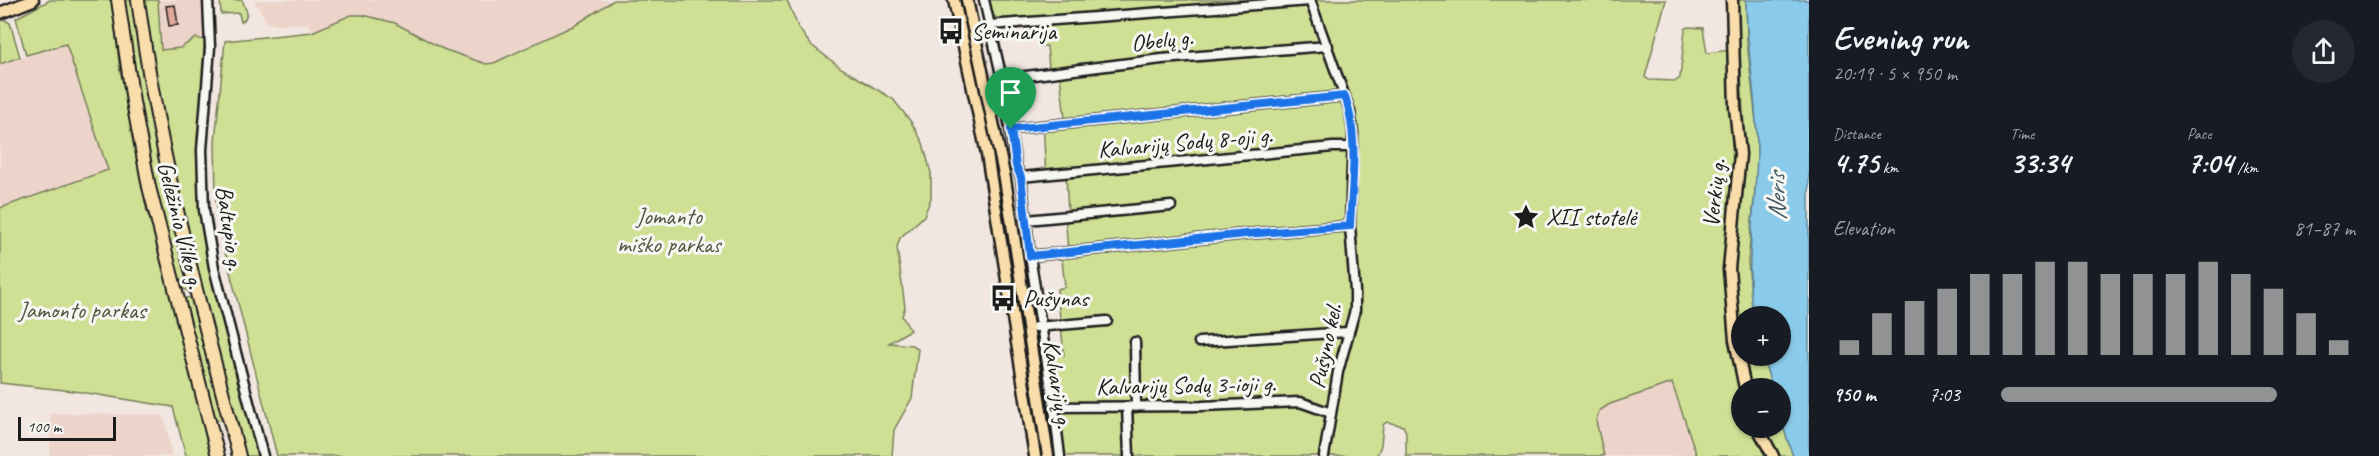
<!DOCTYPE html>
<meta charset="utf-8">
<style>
:root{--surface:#171b24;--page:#242831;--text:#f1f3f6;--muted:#9ea1a6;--accent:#919294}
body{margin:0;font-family:Caveat,sans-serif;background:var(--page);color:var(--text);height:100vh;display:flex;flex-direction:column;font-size:22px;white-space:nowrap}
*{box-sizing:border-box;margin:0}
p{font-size:20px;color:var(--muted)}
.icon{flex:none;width:33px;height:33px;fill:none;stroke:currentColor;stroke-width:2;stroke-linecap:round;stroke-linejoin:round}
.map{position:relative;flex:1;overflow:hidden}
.details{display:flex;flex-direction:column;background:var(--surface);width:570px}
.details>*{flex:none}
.controls{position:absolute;left:1731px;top:306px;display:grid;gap:12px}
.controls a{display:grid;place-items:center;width:60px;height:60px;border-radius:50%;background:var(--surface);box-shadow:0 2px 4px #0004;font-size:30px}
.scale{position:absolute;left:18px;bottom:15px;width:98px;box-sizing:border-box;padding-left:6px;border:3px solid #1c1c1c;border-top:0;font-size:16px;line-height:21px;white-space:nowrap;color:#1c1c1c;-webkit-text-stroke:4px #f6f6f2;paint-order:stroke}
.pin{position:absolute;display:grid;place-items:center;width:51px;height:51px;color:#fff;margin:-62px -26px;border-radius:50% 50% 50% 0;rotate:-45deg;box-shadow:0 0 6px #0007}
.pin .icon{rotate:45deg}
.round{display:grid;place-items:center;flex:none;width:63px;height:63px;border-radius:32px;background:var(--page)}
.summary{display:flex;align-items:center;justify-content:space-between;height:102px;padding:0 24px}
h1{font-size:33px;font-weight:600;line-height:45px}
.metrics{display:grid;grid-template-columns:repeat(3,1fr);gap:9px;height:102px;padding:6px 24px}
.metrics div{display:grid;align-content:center}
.metrics b{font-size:30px;font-weight:600}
.metrics small{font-size:16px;font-weight:400}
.metrics p{font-size:16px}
.chart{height:168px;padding:12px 24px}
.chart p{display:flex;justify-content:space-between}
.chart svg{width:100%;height:108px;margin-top:6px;stroke:var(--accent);stroke-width:6}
ul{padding:0 24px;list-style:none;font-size:20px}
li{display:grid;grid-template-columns:96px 72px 1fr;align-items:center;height:45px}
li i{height:15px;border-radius:8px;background:var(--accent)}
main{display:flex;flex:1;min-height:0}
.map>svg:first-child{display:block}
.built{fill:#edd4cb}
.green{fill:#cfe095;stroke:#767e58;stroke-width:1.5}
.water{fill:#8acbeb;stroke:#5e8598;stroke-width:1.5}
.building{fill:#e1a99a;stroke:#1c1c1c;stroke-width:1.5}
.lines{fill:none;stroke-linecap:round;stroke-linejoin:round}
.minor-casing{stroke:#1c1c1c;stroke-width:13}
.major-casing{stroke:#1c1c1c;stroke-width:15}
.highway-casing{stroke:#1c1c1c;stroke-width:16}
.minor{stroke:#f6f6f2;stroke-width:8}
.major{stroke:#f9deab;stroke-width:10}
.highway{stroke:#f9deab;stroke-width:12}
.route-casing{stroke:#fff;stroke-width:12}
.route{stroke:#1a73e8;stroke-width:8}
.labels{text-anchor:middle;stroke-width:6;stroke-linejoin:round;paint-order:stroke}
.poi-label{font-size:24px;fill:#1c1c1c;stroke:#f6f6f2;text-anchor:start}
.street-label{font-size:24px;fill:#1c1c1c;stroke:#f6f6f2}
.park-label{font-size:24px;fill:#525740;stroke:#f6f6f2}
.water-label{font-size:26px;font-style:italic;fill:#425964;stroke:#f6f6f2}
</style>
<main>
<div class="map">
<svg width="1809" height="456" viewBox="0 0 1809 456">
<rect width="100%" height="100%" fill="#f2e7e0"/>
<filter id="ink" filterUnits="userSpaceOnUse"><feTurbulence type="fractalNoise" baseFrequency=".0167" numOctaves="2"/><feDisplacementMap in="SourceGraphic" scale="12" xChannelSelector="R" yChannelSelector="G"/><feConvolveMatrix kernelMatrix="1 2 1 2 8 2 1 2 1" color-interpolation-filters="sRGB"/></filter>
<g filter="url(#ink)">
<path class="built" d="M 158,0 L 203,0 L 205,38 L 196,38 L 180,48 L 161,50 Z
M 254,0 L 614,0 L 577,24 L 494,63 L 486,64 L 443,49 L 418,34 L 351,15 L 312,32 L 308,24 L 268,24 Z
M 66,44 L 108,170 L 0,208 L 0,64 Z
M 1672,383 L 1697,456 L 1604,456 L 1596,421 L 1599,411 L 1610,404 Z
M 51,413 L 164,415 L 172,456 L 50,456 Z"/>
<path class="green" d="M 50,0 L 112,0 L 120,71 L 126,91 L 147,212 L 153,226 L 214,456 L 186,456 L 173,407 L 74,391 L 0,383 L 0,208 L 108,170 L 66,44 L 26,55 L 16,18 Z
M 123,0 L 133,0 L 160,164 L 190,287 L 188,291 L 183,289 L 167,241 L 144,140 Z
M 143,0 L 158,0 L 161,50 L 180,48 L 196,38 L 205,40 L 197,165 L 206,255 L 258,456 L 244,456 L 169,162 Z
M 220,0 L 242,0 L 247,12 L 245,19 L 241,22 L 239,13 L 221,14 Z
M 614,0 L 787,0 L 798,27 L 810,44 L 841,68 L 893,99 L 911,122 L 923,143 L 931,173 L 931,198 L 924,216 L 900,238 L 897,247 L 905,307 L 902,316 L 910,330 L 889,343 L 912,345 L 918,349 L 912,398 L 894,430 L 892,456 L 277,456 L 223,244 L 216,201 L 215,141 L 225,41 L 312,32 L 351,15 L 363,15 L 395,23 L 443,49 L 486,64 L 494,63 L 577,24 Z
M 959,0 L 966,17 L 989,117 L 1012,249 L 1007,249 Z
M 988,0 L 1666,0 L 1645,77 L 1649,80 L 1676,81 L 1680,78 L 1685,29 L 1688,27 L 1703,28 L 1707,53 L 1730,50 L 1733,170 L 1725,260 L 1741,389 L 1742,428 L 1755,428 L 1770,456 L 1697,456 L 1672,383 L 1610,404 L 1599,411 L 1596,421 L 1604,456 L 1406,456 L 1406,432 L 1403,426 L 1387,422 L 1383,425 L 1381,445 L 1377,456 L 1063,456 L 1047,357 L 1064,355 L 1057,289 L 1065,287 L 1061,251 L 1068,250 L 1065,215 L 1068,214 L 1066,175 L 1046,176 L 1043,123 L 1065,118 L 1059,68 L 1049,67 L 1047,46 L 1039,46 L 1035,16 L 998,19 L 992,14 Z
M 1737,0 L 1746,0 L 1747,42 L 1757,131 L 1757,168 L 1748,262 L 1753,316 L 1742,316 L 1742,356 L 1763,356 L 1772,388 L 1750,388 L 1741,354 L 1733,284 L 1735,235 L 1745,146 Z
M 5,20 L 10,23 L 20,57 L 0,64 L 0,21 Z
M 1013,256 L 1031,375 L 1029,376 L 1008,257 Z
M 191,297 L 192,297 L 223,419 L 214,421 L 183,299 Z
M 1781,420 L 1793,456 L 1779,456 L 1763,428 L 1780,428 Z"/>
<path class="water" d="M 1746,0 L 1809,0 L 1809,456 L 1793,456 L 1781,420 L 1780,388 L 1772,388 L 1763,356 L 1780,356 L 1780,316 L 1753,316 C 1744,256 1757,206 1757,147 C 1757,97 1746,49 1746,0 Z"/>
<path class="building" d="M 175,5 L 178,25 L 169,26 L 166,6 Z"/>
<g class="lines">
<g class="minor-casing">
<path id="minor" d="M 208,0 L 210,47 L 202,150 L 204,210 L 214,268 L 263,456
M 984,0 L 1002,79 L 1016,166 L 1021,177 L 1030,256 L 1054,407
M 1310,0 L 1350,111 L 1353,133 L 1350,226 L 1355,291 L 1355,310 L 1338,372 L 1324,456
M 990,25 L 1310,1
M 1002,79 L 1162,59 L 1328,46
M 1011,129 L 1345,96
M 1021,177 L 1333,147 L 1353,147
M 1027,220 L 1171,206
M 1030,256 L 1246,234 L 1350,226
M 1036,327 L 1107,321
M 1135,342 L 1136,407
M 1199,342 L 1347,332
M 1127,407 L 1129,456
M 1060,456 L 1054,407 L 1202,406 L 1300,402 L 1331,413"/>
</g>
<g class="major-casing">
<path id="major" d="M 954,0 L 987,154 L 1035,456
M 967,0 L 1005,179 L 1048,456
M 1732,0 L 1735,107 L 1740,154 L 1729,269 L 1735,340 L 1745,388
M 0,13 L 33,0
M 1758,428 L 1773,456"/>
</g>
<g class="highway-casing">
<path id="highway" d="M 118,0 L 133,102 L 149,187 L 218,456
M 138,0 C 159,157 199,303 239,456"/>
</g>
<use href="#minor" class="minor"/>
<use href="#major" class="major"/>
<use href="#highway" class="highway"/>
</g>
</g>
<g class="lines" filter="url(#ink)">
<g class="route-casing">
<path id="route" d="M 1345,96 C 1359,137 1352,183 1350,226 L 1246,234 L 1030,256 L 1021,177 L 1016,166 L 1011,129 Z"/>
</g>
<use href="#route" class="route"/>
</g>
<defs>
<g id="bus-bare" transform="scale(2.07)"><path d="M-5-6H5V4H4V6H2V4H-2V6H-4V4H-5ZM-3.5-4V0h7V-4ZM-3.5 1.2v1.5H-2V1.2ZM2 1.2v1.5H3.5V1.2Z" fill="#1c1c1c" stroke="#f6f6f2" stroke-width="2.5" paint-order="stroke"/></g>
<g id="sight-bare" transform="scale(2.07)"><path d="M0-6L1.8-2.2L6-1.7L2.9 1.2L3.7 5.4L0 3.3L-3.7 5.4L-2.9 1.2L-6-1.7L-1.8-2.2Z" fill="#1c1c1c" stroke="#f6f6f2" stroke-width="2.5" paint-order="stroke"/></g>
</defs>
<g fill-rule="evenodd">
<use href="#bus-bare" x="951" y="31"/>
<use href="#sight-bare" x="1526" y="217"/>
<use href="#bus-bare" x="1003" y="298"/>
</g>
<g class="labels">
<g class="poi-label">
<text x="971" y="39">Seminarija</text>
<text x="1546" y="225">XII stotelė</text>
<text x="1023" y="306">Pušynas</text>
</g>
<g class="street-label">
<text transform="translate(1162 40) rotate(-6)" y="8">Obelų g.</text>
<text transform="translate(1185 142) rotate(-5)" y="8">Kalvarijų Sodų 8-oji g.</text>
<text transform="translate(1714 193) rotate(-84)" y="8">Verkių g.</text>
<text transform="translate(181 225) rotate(76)" y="8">Geležinio Vilko g.</text>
<text transform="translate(230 228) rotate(82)" y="8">Baltupio g.</text>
<text transform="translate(1325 346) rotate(-78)" y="8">Pušyno kel.</text>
<text transform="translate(1058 384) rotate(81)" y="8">Kalvarijų g.</text>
<text transform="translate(1186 385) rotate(-1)" y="8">Kalvarijų Sodų 3-ioji g.</text>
</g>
<g class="park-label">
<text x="669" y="224">Jomanto<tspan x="669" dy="28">miško parkas</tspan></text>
<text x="82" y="318">Jamonto parkas</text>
</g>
<g class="water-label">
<text transform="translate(1776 197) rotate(-91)" y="9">Neris</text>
</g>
</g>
</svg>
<div class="controls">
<a>+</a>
<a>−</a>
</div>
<div class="scale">100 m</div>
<div class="pin" style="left:1011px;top:129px;background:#1e9e55"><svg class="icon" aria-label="arrive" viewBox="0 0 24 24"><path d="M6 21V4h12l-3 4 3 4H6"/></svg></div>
</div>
<section class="details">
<div class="summary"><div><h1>Evening run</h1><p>20:19 · 5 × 950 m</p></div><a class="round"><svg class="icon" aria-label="share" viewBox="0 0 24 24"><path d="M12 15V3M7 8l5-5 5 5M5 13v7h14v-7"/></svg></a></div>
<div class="metrics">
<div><p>Distance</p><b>4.75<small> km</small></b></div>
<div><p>Time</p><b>33:34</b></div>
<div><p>Pace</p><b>7:04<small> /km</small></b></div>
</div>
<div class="chart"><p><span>Elevation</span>81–87 m</p>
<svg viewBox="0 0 160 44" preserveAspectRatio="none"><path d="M5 44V38M15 44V27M25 44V22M35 44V17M45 44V11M55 44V11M65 44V6M75 44V6M85 44V11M95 44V11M105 44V11M115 44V6M125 44V11M135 44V17M145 44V27M155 44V38"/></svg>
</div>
<ul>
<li><b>950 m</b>7:03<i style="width:78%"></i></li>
</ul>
</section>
</main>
